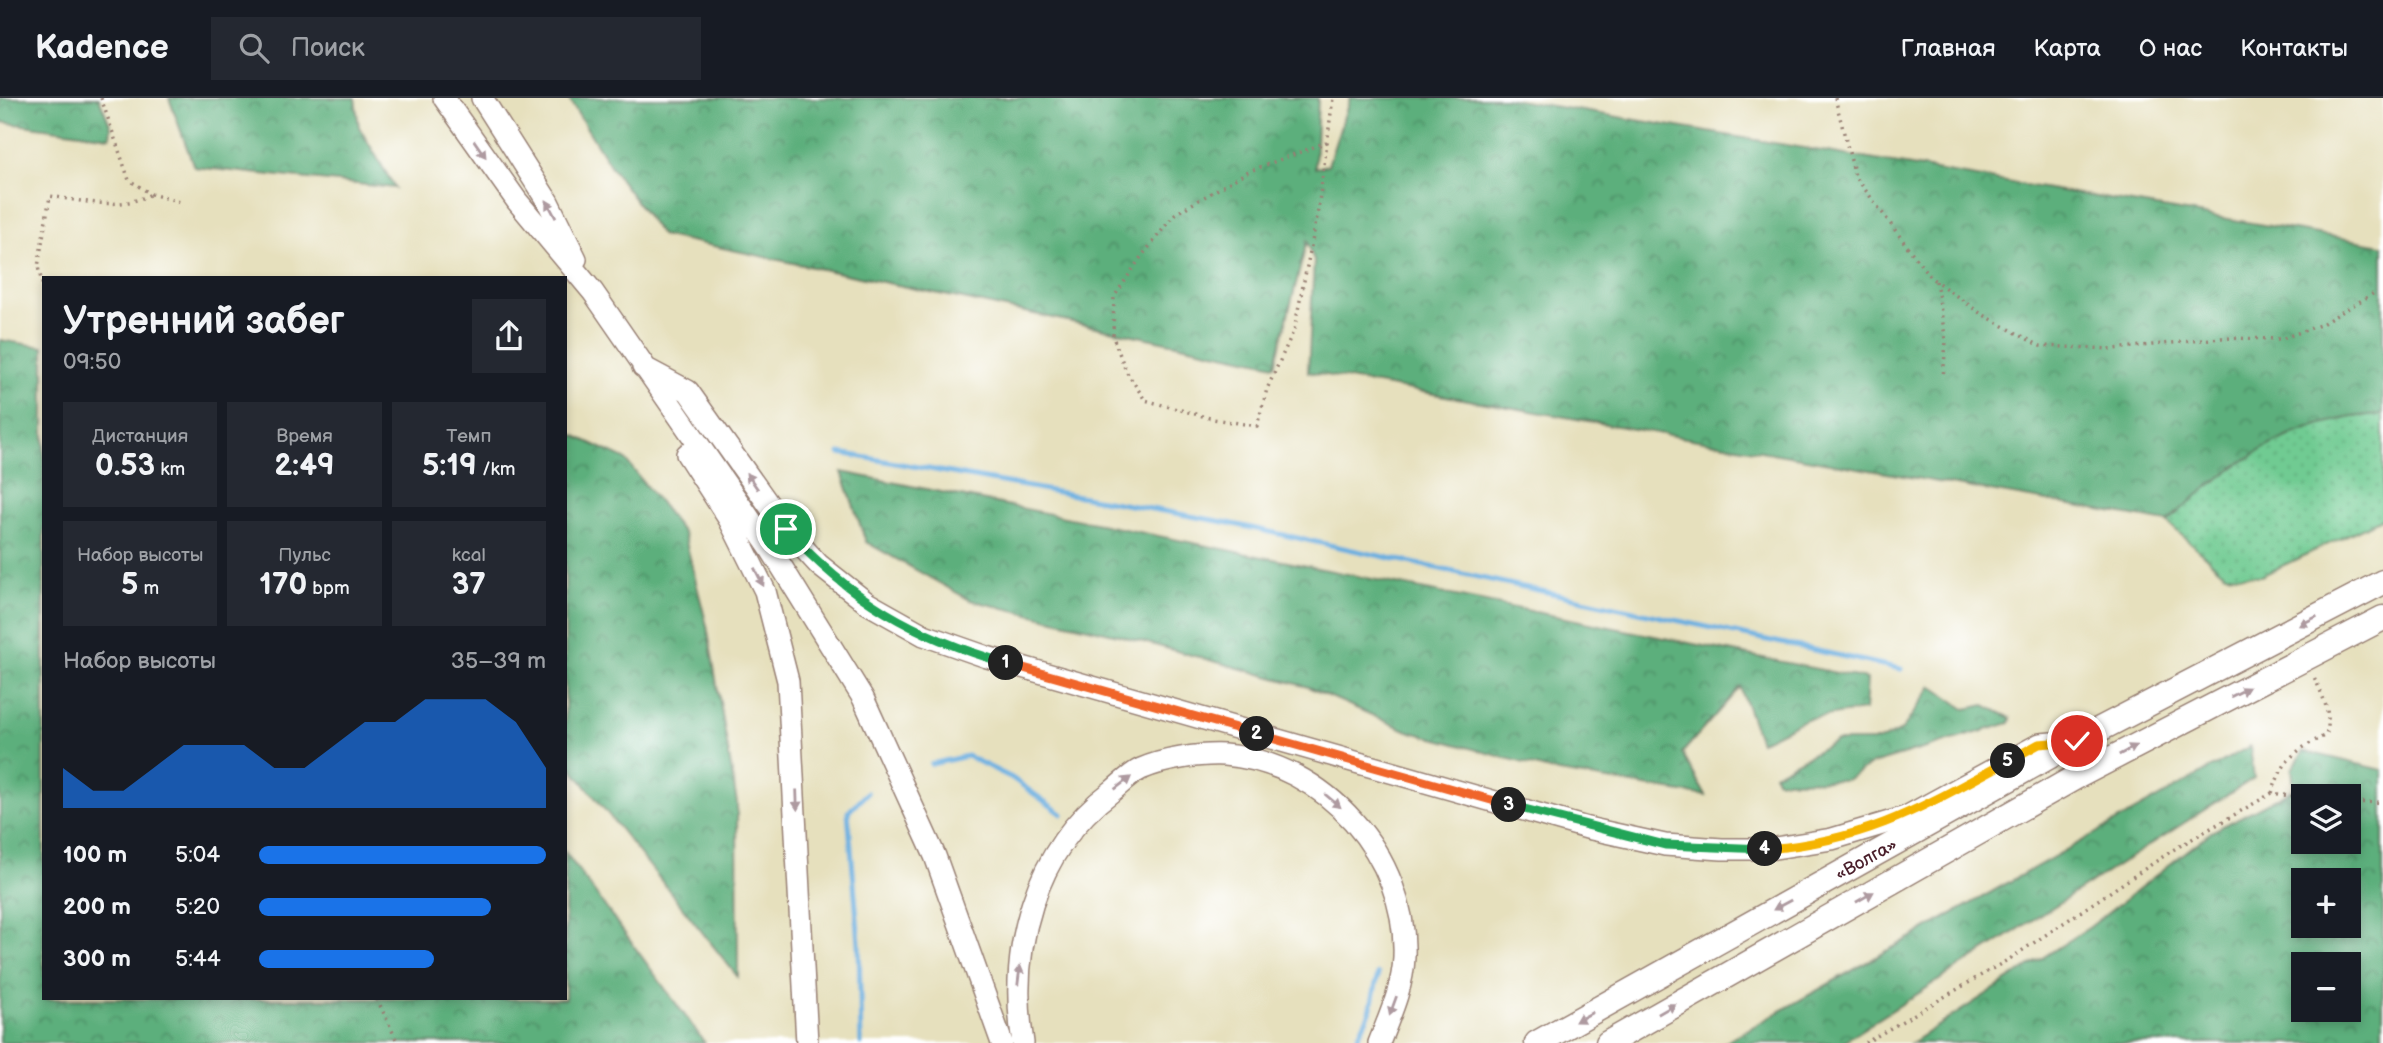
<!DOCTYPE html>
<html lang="ru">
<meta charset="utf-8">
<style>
:root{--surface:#171b24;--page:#242831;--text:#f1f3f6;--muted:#9ea1a6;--line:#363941;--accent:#1a73e8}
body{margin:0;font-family:"Balsamiq Sans",sans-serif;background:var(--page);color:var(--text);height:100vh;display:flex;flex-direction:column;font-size:26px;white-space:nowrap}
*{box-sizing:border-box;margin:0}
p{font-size:23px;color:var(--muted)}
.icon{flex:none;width:38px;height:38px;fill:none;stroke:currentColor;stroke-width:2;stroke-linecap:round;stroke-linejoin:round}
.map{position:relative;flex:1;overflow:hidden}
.drawer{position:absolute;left:42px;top:178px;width:525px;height:724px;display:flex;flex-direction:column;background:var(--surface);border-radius:0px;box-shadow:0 4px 10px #0003}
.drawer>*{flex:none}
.controls{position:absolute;left:2291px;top:686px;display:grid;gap:14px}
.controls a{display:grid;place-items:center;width:70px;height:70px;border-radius:0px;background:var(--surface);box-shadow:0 4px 10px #0003;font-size:35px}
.pin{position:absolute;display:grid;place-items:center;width:60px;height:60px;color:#fff;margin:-30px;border:4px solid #fff;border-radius:50%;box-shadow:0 2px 7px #0007}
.km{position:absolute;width:35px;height:35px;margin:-18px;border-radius:50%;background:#222;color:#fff;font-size:19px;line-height:35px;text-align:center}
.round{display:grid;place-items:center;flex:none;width:74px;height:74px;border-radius:0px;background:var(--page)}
.summary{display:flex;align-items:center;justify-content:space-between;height:119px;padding:0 21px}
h1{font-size:38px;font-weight:800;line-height:52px}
.figures{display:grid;grid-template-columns:repeat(3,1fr);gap:10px;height:119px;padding:7px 21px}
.figures div{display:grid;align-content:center;border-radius:0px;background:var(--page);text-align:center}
.figures b{font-size:30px;font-weight:800}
.figures small{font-size:19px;font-weight:400}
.figures p{font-size:19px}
.chart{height:196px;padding:14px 21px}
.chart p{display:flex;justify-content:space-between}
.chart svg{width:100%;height:126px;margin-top:7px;fill:var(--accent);opacity:.7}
ul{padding:0 21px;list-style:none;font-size:23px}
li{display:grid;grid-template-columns:112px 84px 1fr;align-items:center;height:52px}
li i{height:18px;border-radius:9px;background:var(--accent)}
header{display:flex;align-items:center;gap:42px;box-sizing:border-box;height:98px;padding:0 35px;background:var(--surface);border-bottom:2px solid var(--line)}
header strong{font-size:33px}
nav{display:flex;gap:38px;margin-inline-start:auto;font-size:24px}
.search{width:490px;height:63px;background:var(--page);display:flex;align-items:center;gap:18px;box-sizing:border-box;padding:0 24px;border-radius:0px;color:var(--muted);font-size:26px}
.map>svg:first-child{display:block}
.green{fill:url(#green-dots);stroke:#5d755e;stroke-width:2}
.forest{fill:url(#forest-crowns);stroke:#536754;stroke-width:2;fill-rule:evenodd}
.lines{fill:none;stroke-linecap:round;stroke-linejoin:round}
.stream{stroke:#6bafe0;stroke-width:5}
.secondary-casing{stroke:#988074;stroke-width:24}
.trunk-casing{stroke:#988074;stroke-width:27}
.path{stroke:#988074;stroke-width:3.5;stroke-dasharray:2 5;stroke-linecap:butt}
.secondary{stroke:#fff;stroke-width:21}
.trunk{stroke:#fff;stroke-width:24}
.oneway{fill:#ae9aa0}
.split-1-casing{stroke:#fff;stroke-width:14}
.split-2-casing{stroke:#fff;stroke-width:14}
.split-3-casing{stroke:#fff;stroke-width:14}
.split-4-casing{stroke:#fff;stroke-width:14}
.split-5-casing{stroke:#fff;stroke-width:14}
.split-6-casing{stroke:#fff;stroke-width:14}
.split-1{stroke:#22a559;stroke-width:9}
.split-2{stroke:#f0652b;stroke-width:9}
.split-3{stroke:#f0652b;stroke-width:9}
.split-4{stroke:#22a559;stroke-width:9}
.split-5{stroke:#f5b400;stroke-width:9}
.split-6{stroke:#f5b400;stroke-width:9}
.labels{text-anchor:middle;stroke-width:7;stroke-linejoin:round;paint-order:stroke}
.street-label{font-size:18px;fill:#4a1f2b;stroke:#fff}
</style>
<header>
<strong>Kadence</strong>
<div class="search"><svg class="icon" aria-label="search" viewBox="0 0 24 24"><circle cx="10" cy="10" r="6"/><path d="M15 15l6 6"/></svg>Поиск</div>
<nav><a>Главная</a><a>Карта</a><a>О нас</a><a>Контакты</a></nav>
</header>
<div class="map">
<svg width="2383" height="945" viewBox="0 0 2383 945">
<defs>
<pattern id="green-dots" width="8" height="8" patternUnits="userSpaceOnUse" patternTransform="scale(1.75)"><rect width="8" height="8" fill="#70cb92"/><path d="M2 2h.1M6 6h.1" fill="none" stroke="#62ae7e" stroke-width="1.8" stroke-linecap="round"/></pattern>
<pattern id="forest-crowns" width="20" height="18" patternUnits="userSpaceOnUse" patternTransform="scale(1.75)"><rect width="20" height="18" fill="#5caf7c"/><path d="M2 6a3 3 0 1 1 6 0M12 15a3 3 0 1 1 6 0" fill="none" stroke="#4e8e66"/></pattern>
</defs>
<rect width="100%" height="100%" fill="#fff"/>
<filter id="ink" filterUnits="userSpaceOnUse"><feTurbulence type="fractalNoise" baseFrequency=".0143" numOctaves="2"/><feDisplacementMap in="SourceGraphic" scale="14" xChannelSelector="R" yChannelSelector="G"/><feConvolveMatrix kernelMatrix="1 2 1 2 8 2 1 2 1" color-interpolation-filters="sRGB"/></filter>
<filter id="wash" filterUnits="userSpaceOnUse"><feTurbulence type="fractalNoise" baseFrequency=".00686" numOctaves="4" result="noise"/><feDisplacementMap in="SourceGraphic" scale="28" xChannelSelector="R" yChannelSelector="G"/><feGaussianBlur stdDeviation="1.57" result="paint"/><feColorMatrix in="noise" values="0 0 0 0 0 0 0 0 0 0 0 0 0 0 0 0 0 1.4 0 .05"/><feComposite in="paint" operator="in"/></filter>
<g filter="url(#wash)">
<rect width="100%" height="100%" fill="#e6e0bd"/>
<path class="green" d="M 2383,316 L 2383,420 L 2261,478 L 2225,476 L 2167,424 C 2231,366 2293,320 2383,316 Z"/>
<path class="forest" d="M 0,0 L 99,0 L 111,29 L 110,39 L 0,24 Z
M 169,0 L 355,0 L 359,29 L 395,90 L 194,69 Z
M 568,0 L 1318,0 L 1315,70 L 1328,67 L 1350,0 L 1505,0 L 2383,147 L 2383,316 C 2293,320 2231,366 2167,424 L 1308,274 L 1314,163 L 1307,143 L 1275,267 L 661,137 L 611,69 Z
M 0,242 L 44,249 L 44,901 L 565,901 L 565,754 L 705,945 L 0,945 Z
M 565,333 L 625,361 L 684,436 L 707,528 L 737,705 L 738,879 L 565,662 Z
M 842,374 L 1867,581 L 1865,612 L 1806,621 L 1760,644 L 1740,589 L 1682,655 L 1706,698 L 1553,673 L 1408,633 L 1308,589 L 1118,537 L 970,502 L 866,444 Z
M 1932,588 L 1965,611 L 1985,607 L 2011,620 L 2010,625 L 1872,666 L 1846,682 L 1778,683 L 1774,676 L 1836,643 L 1879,643 L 1902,632 Z
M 2250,648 L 2254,680 L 1841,945 L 1724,945 Z
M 2304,653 L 2383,672 L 2383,945 L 1911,945 L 2090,829 L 2211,734 L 2294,691 L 2292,671 ZM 2303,698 L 2348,698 L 2348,744 L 2303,744 ZM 2303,782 L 2348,782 L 2348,828 L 2303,828 ZM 2303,866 L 2348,866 L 2348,912 L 2303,912 Z"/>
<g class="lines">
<path class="stream" d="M 840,355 L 1224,424 L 1901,571
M 931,666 L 967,658 L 1012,680 L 1062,716
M 861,945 L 859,845 L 848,714 L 867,695
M 1355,945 L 1370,914 L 1378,876"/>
</g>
</g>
<g filter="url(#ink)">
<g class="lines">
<g class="secondary-casing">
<path id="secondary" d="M 444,0 L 517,103 L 593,194 L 770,450 L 863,600 L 935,758 L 1002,945
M 482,0 L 548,104 L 576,161
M 643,269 L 688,293 L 786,431 L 819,467 L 867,505 L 924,537 L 987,559 L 1587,730 L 1665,747 L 1722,751 L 1769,751 L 1832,741 L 1906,719 L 2040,646 L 2077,643
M 687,356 L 729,421 L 765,493 L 788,583 L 807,945
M 1023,945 C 1008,851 1034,752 1111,694 C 1120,687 1130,676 1141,671 C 1164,661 1199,656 1224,657 C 1325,664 1408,759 1404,859 C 1403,889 1390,917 1379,945"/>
</g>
<g class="trunk-casing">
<path id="trunk" d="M 1537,945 L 2077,643 L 2383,484
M 1608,945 L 2076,679 L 2383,520"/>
</g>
<path class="path" d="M 101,0 L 129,82 L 151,96 L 180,104
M 1835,0 L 1855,78 L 1930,179 L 1980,215 L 2040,248 L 2113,251 L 2221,240 L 2281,241 L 2320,227 L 2374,195
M 1327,44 L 1247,74 L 1175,116 L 1141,159 L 1114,199 L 1113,239 L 1126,273 L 1145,302 L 1213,321 L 1257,328 L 1267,291 L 1294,232 L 1317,119 L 1333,0
M 1936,183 L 1946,244 L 1943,280
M 44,193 L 38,169 L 50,98 C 83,103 120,113 151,96
M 2272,695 C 2284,660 2294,653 2326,637 C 2333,618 2322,596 2314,579
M 2348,705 L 2383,704
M 377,901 L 398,945
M 1865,945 L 2011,860 L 2173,752 L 2272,695 L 2303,700"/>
<use href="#secondary" class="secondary"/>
<use href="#trunk" class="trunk"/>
</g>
<defs><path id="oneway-solid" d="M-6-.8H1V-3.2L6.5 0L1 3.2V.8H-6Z" transform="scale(1.75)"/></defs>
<g class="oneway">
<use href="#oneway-solid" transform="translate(480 51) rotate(55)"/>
<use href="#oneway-solid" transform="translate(551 111) rotate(-118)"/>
<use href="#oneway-solid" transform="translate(752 383) rotate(-125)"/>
<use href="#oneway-solid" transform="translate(759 479) rotate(63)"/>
<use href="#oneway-solid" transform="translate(2308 523) rotate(153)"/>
<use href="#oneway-solid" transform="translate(2240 594) rotate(-27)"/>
<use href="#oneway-solid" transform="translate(2128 652) rotate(-28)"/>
<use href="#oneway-solid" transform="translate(1123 685) rotate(-37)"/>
<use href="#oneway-solid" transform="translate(797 702) rotate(88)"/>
<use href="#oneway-solid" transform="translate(1333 703) rotate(40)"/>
<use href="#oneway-solid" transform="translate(1865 799) rotate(-30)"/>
<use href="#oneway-solid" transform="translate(1782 807) rotate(151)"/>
<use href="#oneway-solid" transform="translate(1019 877) rotate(-83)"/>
<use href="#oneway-solid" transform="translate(1393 908) rotate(110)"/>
<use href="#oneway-solid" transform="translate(1667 911) rotate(-30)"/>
<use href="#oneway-solid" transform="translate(1584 919) rotate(151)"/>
</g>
</g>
<g class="lines" filter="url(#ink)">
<g class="split-1-casing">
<path id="split-1" d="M 786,431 C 849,501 915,539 1006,565"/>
</g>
<g class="split-2-casing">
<path id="split-2" d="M 1006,565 L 1257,636"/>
</g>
<g class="split-3-casing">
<path id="split-3" d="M 1257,636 L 1509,707"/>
</g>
<g class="split-4-casing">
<path id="split-4" d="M 1509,707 L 1665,747 L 1765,751"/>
</g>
<g class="split-5-casing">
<path id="split-5" d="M 1765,751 C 1865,744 1923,709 2008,663"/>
</g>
<g class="split-6-casing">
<path id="split-6" d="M 2008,663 L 2039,646 L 2077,643"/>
</g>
<use href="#split-1" class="split-1"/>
<use href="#split-2" class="split-2"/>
<use href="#split-3" class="split-3"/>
<use href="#split-4" class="split-4"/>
<use href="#split-5" class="split-5"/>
<use href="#split-6" class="split-6"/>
</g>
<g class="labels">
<g class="street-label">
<text transform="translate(1866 761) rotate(-29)" y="6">«Волга»</text>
</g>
</g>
</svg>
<div class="controls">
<a><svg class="icon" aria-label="layers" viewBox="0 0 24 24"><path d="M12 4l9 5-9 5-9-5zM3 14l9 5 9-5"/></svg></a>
<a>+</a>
<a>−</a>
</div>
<div class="pin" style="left:786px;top:431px;background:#1e9e55"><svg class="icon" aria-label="arrive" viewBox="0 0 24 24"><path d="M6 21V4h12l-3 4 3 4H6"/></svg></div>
<div class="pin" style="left:2077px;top:643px;background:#d93025"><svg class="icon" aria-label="check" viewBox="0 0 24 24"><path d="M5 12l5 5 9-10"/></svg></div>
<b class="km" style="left:1006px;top:565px">1</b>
<b class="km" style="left:1257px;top:636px">2</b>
<b class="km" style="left:1509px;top:707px">3</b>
<b class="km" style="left:1765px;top:751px">4</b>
<b class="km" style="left:2008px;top:663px">5</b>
<section class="drawer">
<div class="summary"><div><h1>Утренний забег</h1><p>09:50</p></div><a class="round"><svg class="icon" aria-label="share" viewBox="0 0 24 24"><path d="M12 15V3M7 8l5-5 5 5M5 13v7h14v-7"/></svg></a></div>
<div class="figures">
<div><p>Дистанция</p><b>0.53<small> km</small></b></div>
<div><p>Время</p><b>2:49</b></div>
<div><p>Темп</p><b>5:19<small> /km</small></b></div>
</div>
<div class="figures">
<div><p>Набор высоты</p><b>5<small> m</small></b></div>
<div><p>Пульс</p><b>170<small> bpm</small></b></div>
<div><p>kcal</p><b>37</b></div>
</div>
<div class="chart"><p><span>Набор высоты</span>35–39 m</p>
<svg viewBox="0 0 160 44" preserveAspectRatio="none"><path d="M0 44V30L10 38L20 38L30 30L40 22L50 22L60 22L70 30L80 30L90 22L100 14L110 14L120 6L130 6L140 6L150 14L160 30V44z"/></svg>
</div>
<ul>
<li><b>100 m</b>5:04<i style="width:100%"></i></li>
<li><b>200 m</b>5:20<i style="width:81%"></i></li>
<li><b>300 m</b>5:44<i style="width:61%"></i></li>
</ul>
</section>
</div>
